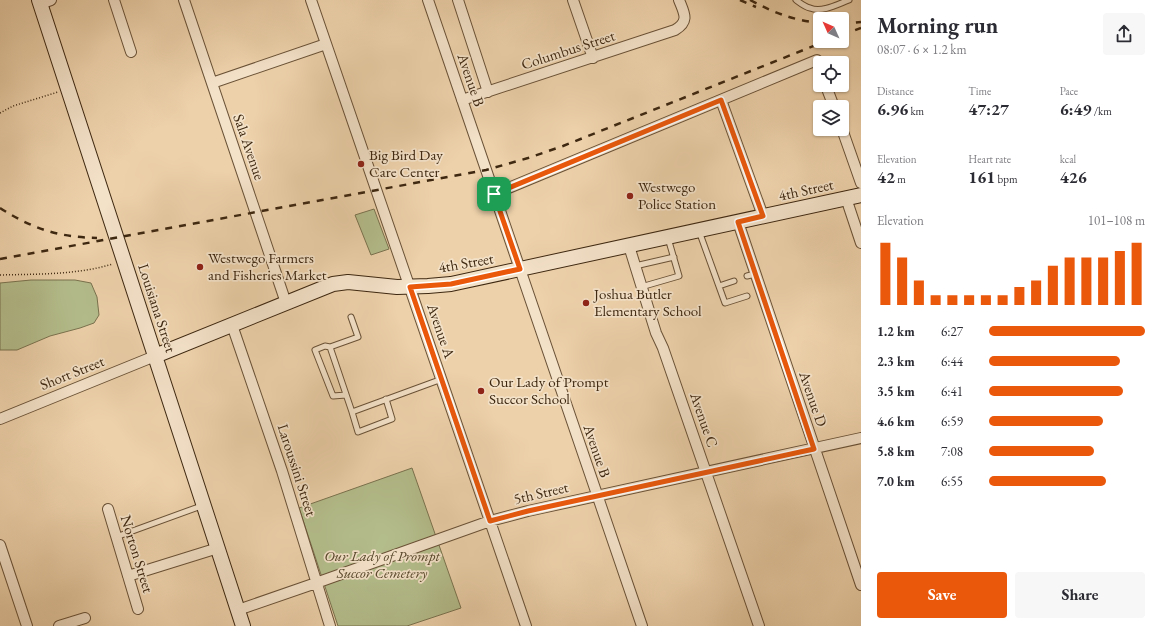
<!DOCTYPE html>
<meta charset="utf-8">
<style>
:root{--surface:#fff;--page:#f7f7f7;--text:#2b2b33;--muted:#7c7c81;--accent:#ea580c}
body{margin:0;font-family:"EB Garamond",serif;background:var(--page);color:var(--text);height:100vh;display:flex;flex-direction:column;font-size:15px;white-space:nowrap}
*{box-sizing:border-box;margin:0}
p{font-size:13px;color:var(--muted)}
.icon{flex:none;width:22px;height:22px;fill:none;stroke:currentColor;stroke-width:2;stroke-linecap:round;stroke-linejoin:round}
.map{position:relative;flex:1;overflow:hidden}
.drawer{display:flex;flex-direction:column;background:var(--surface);width:300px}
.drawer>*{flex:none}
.needle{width:26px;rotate:315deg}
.buttons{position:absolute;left:813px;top:12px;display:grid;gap:8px}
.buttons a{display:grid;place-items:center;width:36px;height:36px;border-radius:4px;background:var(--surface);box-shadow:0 1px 3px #0004;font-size:20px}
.pin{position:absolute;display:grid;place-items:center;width:34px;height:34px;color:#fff;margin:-17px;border-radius:8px;box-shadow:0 2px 6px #0006}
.round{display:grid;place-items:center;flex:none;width:42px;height:42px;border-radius:4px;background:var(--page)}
.headline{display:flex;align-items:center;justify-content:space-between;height:68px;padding:0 16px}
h1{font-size:22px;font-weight:700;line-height:30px}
.metrics{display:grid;grid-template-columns:repeat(3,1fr);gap:6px;height:68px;padding:4px 16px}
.metrics div{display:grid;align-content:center}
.metrics b{font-size:17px;font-weight:700}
.metrics small{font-size:11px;font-weight:400}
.metrics p{font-size:11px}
.chart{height:112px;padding:8px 16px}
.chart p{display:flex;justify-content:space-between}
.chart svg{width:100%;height:72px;margin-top:4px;stroke:var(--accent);stroke-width:6}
.button{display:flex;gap:8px;margin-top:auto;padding:8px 16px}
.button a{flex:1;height:46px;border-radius:4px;background:var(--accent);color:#fff;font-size:16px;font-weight:700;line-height:46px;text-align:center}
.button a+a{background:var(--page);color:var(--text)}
ul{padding:0 16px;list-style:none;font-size:13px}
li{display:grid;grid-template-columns:64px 48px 1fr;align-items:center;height:30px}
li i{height:10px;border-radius:5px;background:var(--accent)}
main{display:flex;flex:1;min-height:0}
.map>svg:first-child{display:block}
.green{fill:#b4bd8c;stroke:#79724e}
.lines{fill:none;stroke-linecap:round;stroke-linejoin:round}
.service-casing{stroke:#6a5237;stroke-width:7}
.minor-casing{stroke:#6a5237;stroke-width:12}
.secondary-casing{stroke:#3e2811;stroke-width:16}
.path{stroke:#3e2811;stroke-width:1.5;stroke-dasharray:1 2;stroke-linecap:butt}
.service{stroke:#f3e1c8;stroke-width:5}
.minor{stroke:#f3e1c8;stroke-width:10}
.secondary{stroke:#f3e1c8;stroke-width:14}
.rail{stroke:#3e2811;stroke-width:2.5;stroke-dasharray:7 7;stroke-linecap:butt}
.route-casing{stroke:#fff;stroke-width:8}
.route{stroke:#ea580c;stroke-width:5}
.poi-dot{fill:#8f2418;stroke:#f3e1c8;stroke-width:1.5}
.labels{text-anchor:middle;stroke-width:3.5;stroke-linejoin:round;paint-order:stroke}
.street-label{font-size:15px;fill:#3e2811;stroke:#f3e1c8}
.poi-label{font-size:15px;fill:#3e2811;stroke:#f3e1c8;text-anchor:start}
.park-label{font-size:15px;font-style:italic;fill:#56462a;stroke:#f3e1c8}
</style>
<main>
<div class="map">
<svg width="861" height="626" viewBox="0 0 861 626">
<rect width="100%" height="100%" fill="#edd1aa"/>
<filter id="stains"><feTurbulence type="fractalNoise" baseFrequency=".005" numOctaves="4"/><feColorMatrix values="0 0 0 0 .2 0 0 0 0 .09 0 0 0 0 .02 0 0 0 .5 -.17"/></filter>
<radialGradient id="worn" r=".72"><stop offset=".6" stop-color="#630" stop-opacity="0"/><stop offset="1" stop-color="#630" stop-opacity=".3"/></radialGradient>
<path class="green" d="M 374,209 L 389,249 L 371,255 L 355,215 Z
M 31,280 L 75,280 L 91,283 L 97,297 L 99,315 L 94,323 L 80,328 L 50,336 L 17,350 L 0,350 L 0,283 Z
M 412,468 L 461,608 L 407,626 L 338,626 L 299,508 Z"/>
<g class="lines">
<g class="service-casing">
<path id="service" d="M 796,0 C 800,3 805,7 810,8 C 822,13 838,4 849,0
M 699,231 L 725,303 L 747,296
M 635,266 L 674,257
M 747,276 L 755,274
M 719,286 L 734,281
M 641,287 L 679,276 L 668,238
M 351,317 L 358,337 L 330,347 L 352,412 L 442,379
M 330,347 L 325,346 L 315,350 L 333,396 L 346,395
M 352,412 L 358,432 L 392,419 L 386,399
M 116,537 L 204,505"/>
</g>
<g class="minor-casing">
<path id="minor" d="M 114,0 L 131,52
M 184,0 L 286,303
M 311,0 L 526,626
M 428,0 L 642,626
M 458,0 L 488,92
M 573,0 L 593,58
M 40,4 L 51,0
M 212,83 L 326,44
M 826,86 L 834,107
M 462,100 L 675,30 C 690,21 684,13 679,0
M 721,100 L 763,216
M 842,129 L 861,183
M 494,194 L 817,60
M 846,198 L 861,243
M 738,222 L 861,585
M 629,246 L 656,333 L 663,348 L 759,626
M 232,325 L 282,471 L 330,626
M 0,419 L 155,356
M 108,509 L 138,609
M 0,545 L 27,626
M 128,576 L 218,548
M 238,610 L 316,583 L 490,521 L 528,511 L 861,438
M 59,626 L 85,618"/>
</g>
<g class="secondary-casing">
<path id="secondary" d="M 39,0 L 243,626
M 155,356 L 333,284 L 348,282 L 397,287 L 428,286 L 451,284 L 861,195"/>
</g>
<path class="path" d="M 0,113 L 13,106 L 58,92
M 0,275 C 38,274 76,275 113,264"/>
<use href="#service" class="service"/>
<use href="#minor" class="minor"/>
<use href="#secondary" class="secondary"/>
<path class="rail" d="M 740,0 L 756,7
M 750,0 C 775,13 792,20 820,23
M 842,24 L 861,22
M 842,35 L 861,28
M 0,208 C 33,229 58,237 97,238
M 0,259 L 486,170 L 528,158 L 563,146 L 826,41"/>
</g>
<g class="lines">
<g class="route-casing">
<path id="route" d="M 721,100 L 763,216 L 738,222 L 814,449 L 528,511 L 490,521 L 410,287 L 451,284 L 520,269 L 494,194 Z"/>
</g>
<use href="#route" class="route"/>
</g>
<g class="poi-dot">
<circle cx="361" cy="164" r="4"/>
<circle cx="630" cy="196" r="4"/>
<circle cx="200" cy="267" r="4"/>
<circle cx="586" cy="303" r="4"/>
<circle cx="481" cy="391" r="4"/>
</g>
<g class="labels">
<g class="street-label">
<text transform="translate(568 50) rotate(-18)" y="5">Columbus Street</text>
<text transform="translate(471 80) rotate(71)" y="5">Avenue B</text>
<text transform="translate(249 147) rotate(71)" y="5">Sala Avenue</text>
<text transform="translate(806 190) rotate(-12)" y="5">4th Street</text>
<text transform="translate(466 263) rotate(-10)" y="5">4th Street</text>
<text transform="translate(157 308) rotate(72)" y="5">Louisiana Street</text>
<text transform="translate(441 331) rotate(71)" y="5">Avenue A</text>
<text transform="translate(72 373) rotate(-22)" y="5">Short Street</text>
<text transform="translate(813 399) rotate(71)" y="5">Avenue D</text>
<text transform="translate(704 420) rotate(71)" y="5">Avenue C</text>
<text transform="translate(597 451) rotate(71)" y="5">Avenue B</text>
<text transform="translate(297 470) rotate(72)" y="5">Laroussini Street</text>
<text transform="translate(541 493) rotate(-13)" y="5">5th Street</text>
<text transform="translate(137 554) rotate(73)" y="5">Norton Street</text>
</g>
<g class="poi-label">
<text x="369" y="160">Big Bird Day<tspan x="369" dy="17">Care Center</tspan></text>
<text x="638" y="192">Westwego<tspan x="638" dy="17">Police Station</tspan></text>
<text x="208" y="263">Westwego Farmers<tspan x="208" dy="17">and Fisheries Market</tspan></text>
<text x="594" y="299">Joshua Butler<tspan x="594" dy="17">Elementary School</tspan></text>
<text x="489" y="387">Our Lady of Prompt<tspan x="489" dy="17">Succor School</tspan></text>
</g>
<g class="park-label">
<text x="382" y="561">Our Lady of Prompt<tspan x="382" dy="17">Succor Cemetery</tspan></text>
</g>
</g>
<rect width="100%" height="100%" filter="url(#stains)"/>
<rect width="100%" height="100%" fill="url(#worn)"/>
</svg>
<div class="buttons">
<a><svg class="needle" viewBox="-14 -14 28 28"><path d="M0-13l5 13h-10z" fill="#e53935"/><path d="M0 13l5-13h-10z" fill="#7c7c81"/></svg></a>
<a><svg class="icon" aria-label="locate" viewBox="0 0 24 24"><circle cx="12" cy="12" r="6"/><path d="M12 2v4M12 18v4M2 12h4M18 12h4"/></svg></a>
<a><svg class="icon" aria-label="layers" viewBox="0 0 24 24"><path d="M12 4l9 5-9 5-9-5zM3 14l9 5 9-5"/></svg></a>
</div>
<div class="pin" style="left:494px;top:194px;background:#1e9e55"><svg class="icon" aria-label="arrive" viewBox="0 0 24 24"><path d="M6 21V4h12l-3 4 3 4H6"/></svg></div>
</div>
<section class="drawer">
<div class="headline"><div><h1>Morning run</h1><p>08:07 · 6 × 1.2 km</p></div><a class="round"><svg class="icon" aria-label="share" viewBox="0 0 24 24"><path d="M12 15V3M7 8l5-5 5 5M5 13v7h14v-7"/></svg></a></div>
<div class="metrics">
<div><p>Distance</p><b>6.96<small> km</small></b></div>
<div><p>Time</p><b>47:27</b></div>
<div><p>Pace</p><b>6:49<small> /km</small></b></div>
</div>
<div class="metrics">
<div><p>Elevation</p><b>42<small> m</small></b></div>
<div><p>Heart rate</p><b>161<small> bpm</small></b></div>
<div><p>kcal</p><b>426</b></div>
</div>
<div class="chart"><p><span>Elevation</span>101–108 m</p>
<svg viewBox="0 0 160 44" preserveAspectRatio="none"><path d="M5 44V6M15 44V15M25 44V29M35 44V38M45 44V38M55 44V38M65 44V38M75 44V38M85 44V33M95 44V29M105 44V20M115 44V15M125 44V15M135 44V15M145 44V11M155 44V6"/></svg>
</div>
<ul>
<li><b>1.2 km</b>6:27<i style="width:100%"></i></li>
<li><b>2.3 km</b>6:44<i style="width:84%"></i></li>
<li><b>3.5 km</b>6:41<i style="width:86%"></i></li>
<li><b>4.6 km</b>6:59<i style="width:73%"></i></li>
<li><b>5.8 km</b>7:08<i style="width:67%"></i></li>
<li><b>7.0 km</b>6:55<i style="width:75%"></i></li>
</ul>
<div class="button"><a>Save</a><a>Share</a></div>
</section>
</main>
